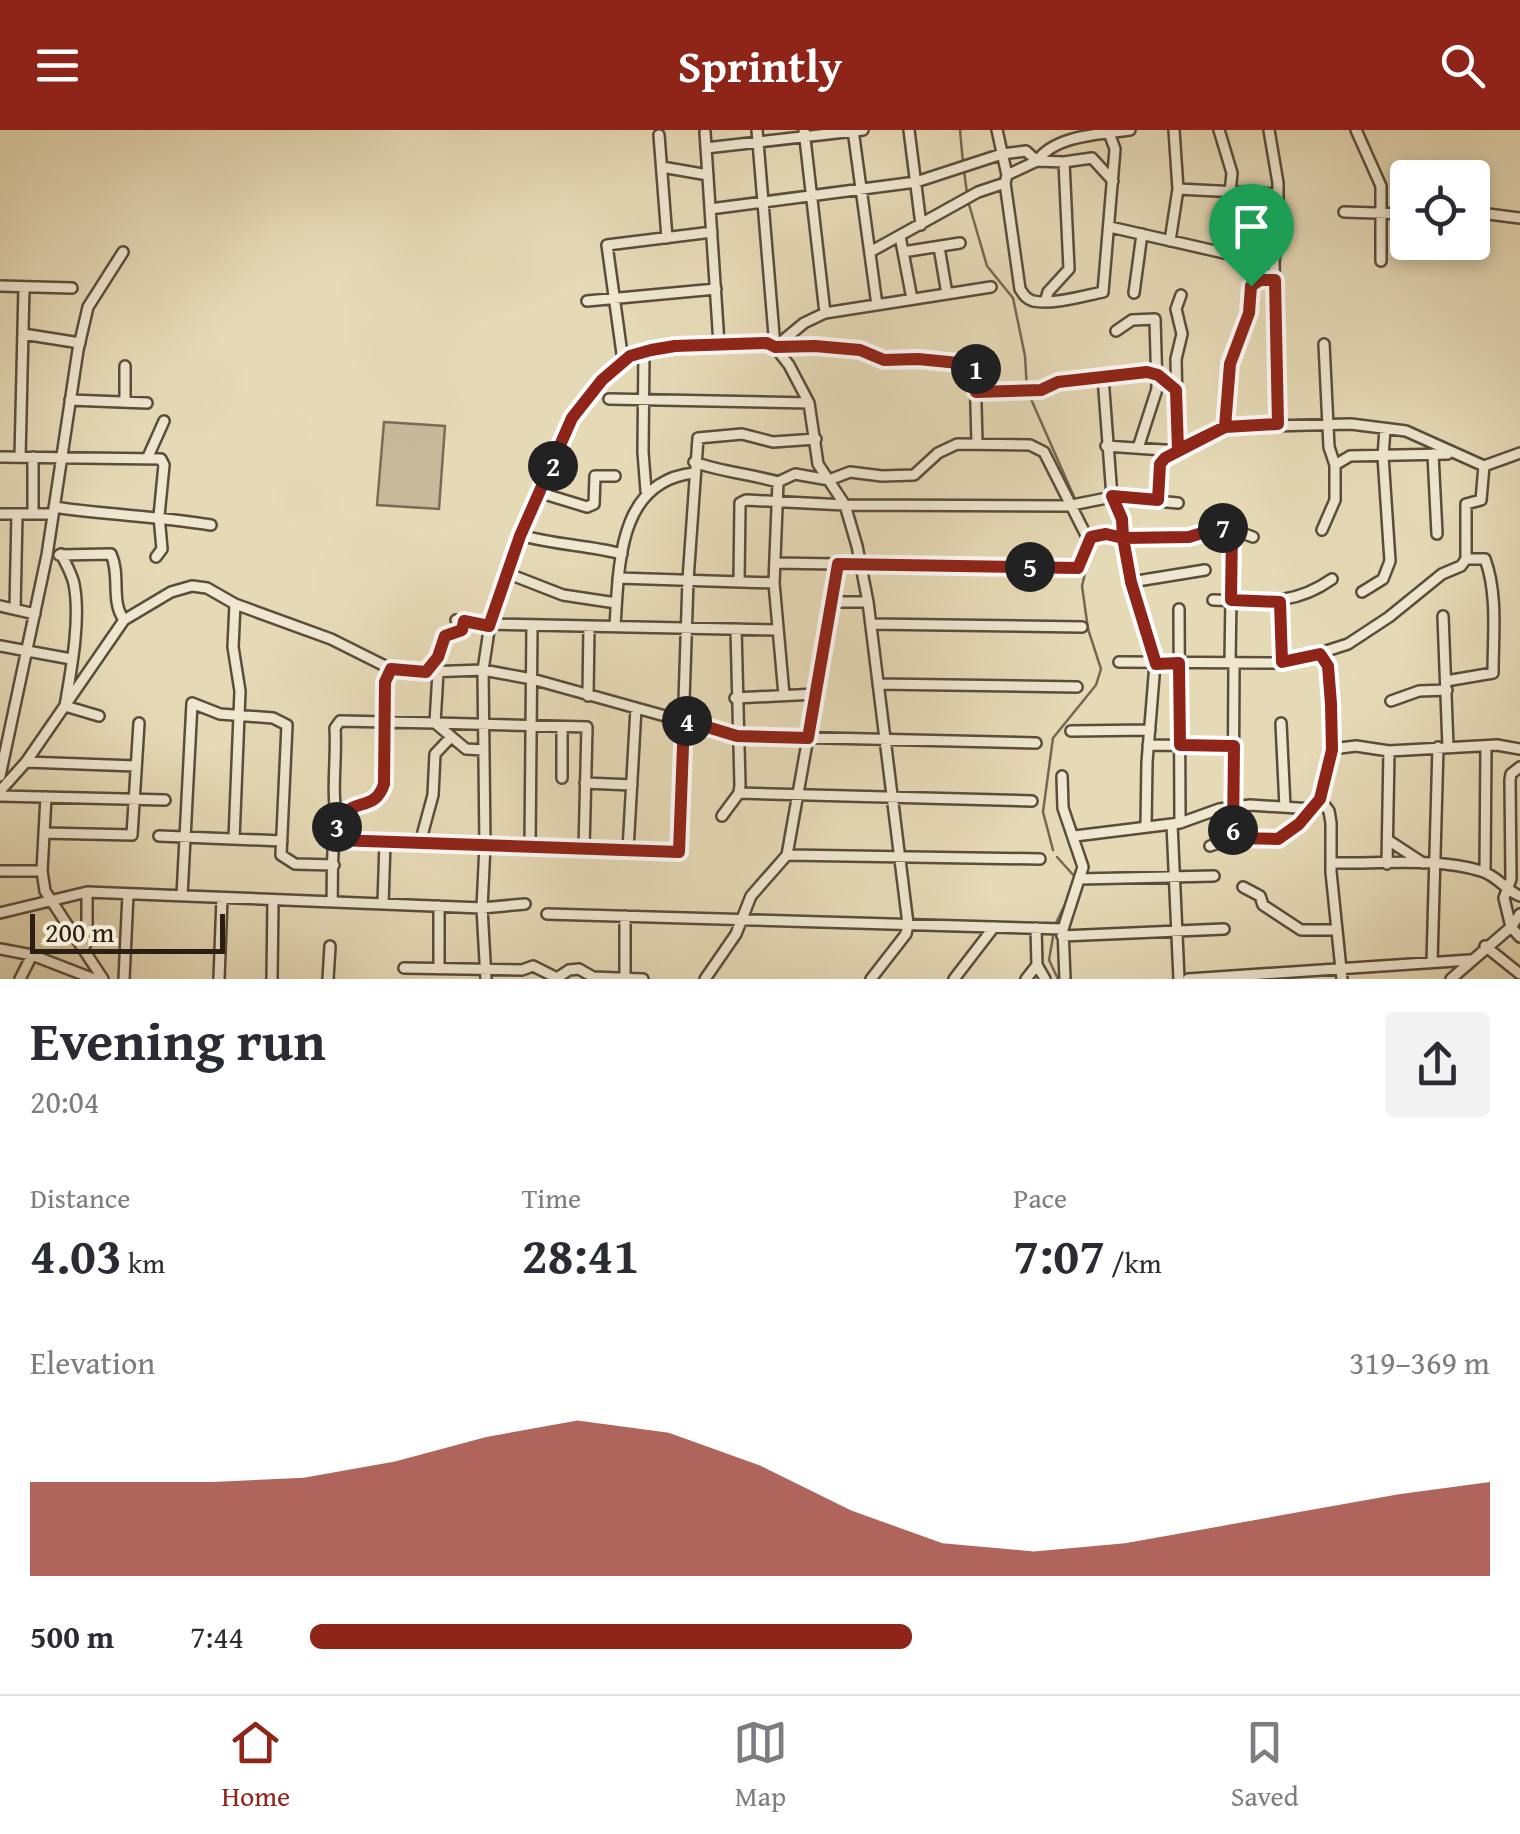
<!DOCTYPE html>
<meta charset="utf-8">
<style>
:root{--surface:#fff;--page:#f2f2f3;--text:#2b2b33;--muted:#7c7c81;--line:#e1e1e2;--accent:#8f2418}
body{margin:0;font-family:"Gentium Book Plus",serif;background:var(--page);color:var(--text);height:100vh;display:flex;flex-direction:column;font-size:38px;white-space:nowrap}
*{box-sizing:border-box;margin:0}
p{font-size:32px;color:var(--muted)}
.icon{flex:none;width:55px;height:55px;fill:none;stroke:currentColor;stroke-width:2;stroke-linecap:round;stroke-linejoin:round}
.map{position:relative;height:849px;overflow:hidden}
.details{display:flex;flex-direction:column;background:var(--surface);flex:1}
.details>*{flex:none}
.buttons{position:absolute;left:1390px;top:30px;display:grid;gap:20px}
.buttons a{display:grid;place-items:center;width:100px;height:100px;border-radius:10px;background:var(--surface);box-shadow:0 5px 15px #0003;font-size:50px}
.scale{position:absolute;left:30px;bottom:25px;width:195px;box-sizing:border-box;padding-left:10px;border:5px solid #2b1e12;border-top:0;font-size:28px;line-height:35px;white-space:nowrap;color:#2b1e12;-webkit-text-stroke:8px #efe7d0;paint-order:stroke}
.pin{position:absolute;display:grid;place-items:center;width:85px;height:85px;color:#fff;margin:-102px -42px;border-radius:50% 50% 50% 0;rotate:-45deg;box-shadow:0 0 10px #0007}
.pin .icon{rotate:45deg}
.km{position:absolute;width:50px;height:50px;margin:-25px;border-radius:50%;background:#222;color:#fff;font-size:28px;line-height:50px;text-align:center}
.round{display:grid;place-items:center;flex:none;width:105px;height:105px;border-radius:10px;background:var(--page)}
.summary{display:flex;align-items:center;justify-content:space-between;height:170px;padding:0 30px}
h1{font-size:55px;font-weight:700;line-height:75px}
.figures{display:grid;grid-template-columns:repeat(3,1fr);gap:15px;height:170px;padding:10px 30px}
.figures div{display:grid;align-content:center}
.figures b{font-size:50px;font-weight:700}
.figures small{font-size:28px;font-weight:400}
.figures p{font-size:28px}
.chart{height:280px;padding:20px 30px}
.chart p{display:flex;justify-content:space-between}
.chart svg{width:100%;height:180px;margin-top:10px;fill:var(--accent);opacity:.7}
ul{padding:0 30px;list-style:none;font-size:32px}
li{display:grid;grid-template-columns:160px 120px 1fr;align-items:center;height:75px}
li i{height:25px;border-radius:12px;background:var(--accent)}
header{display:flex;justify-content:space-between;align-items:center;height:130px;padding:0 30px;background:var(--accent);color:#fff;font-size:45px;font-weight:700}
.dock{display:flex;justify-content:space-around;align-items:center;height:140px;border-top:2px solid var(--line);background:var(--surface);font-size:28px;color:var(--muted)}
.dock a{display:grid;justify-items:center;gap:5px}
.dock .current{color:var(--accent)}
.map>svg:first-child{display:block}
.green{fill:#c6ba9a;stroke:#786c56;stroke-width:2.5}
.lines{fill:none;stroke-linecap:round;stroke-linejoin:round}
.stream{stroke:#756853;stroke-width:2.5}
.minor-casing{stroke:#5a4d3b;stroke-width:14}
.minor{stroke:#efe7d0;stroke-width:9}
.route-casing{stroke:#fff;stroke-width:20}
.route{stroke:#8f2418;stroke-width:12}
</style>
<header><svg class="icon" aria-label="menu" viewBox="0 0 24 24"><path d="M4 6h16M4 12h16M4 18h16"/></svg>Sprintly<svg class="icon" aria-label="search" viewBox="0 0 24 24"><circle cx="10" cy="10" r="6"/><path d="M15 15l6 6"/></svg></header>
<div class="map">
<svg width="1520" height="849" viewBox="0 0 1520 849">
<rect width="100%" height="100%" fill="#e6dab6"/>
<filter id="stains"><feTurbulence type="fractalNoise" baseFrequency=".002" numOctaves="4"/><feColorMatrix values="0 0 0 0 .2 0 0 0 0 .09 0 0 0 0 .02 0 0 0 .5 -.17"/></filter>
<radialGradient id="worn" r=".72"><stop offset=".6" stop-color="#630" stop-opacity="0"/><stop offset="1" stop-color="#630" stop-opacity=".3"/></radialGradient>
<path class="green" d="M 384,292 L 445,296 L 439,379 L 377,375 Z"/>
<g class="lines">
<path class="stream" d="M 960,0 L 963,33
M 964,41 L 967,63
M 968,71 L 987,136 L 1013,168 L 1025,226 L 1027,260 L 1075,369
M 1078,377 L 1089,401
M 1053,720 L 1043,682 L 1053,608 L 1096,555 L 1101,539 L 1088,499 L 1082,456 L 1091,418
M 1057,727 L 1076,748
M 1056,793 L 1070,764
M 1054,801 L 1049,830 L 1058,849"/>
<g class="minor-casing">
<path id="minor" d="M 757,0 L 775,217 L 789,235 L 809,273 L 818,334 L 845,375 L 857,416 L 868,472 L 908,794 L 906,804 L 871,849
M 804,0 L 825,183
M 853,0 L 877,175
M 909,0 L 921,95
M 997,0 L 1007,45
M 1269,0 L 1278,53 L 1278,99 L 1274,132 L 1278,294
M 1356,0 L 1381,56 L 1381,131
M 705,2 L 719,214
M 659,5 L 667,108
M 706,18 L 863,0
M 662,37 L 708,45
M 1005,53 L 1020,159 C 1024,165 1026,169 1033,171 C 1053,175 1083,166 1103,162 L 1115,19 L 1109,3
M 1178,59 L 1277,64
M 710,79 L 916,52 L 1002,24 L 1026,21 L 1037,31 C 1055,5 1101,4 1130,0
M 1344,82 L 1408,84
M 1472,82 L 1520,88
M 1110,97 L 1224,123 L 1232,43 L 1219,0
M 900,106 L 912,169
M 1170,111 L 1178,59 L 1174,0
M 939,117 L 947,164
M 870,122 L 978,62 L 1005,53 L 1007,45 L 1037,31 L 1064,32 L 1092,28 L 1113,51
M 903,122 L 960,113
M 0,156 L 72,158
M 1134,163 L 1142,104
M 1046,169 L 1048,162 L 1069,139 L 1064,32
M 587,171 L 716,159
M 1116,201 L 1132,190 L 1155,189 L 1157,259 L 1138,318
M 23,204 L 80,213
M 775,217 L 804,193 L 825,183 L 991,157
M 644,221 L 643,322 L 646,361
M 623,231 L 607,115 L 712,102
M 1103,247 L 1112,367 L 1122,389 L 1131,452 L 1155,534 L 1147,632 L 1146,696
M 976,262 L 1041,260 L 1058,252 L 1147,242 L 1158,245 L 1175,259
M 609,269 L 809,273
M 70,270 L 147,273
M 125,272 L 125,236
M 1225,297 L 1230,233 L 1249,183 L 1251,156 L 1261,150 L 1275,150
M 1106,316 L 1178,321 L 1176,229 L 1182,204 L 1176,179 L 1181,165
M 1433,324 L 1437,404
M 0,327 L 161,329 L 164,335 L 159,386 L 162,419 L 156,427
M 20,327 L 24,157
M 147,329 L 164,291
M 694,332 C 722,342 750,344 778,352 L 795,344 L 829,350 L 850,342 L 882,346 L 914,345 L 938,323 L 957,314 L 1030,315 L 1044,322 L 1089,411
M 1335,335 L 1350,326 L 1448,324
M 778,352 L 774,453 L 784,565
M 541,363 L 587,377 L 594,374 L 595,346 L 615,346
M 1157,370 L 1160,334 L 1165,329 L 1225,297 L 1351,294 L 1406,301 L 1484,336 L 1520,323
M 54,377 C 106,385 159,386 211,395
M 0,384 L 53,384
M 33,384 L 33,327
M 1322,400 L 1335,370 L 1335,335 L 1329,317 L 1324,214
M 520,405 C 554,415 588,415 622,424
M 61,424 C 66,434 72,444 74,454 C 81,489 71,541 65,576 L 99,586
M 59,425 L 111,424 C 121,446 110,470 124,490
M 1466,429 L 1466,374 L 1481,370 L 1484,336
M 775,433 L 1078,438 L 1091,407 L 1106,404 L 1123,408 L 1189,407 L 1228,398 L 1253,407
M 509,444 L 563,465 L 616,473
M 618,448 L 774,453
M 739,452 L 740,373 L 746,370 L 845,375 L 1067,376 L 1112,367 L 1178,373
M 1131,452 L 1205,440
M 1362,462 L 1383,449 L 1390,431 L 1383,326 L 1385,299
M 1213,470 C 1258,471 1293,477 1332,449
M 832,472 L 868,472
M 1280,472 L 1281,533
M 0,476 L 35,484
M 15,479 L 17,384
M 1179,479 L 1180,693
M 1443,486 L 1448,617
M 456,490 L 489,496
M 490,494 L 778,500
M 871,494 L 1082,497
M 615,496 C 619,437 617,351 694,343
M 0,516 L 71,529
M 1119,532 L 1281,533 L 1320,523 L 1348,514 L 1389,487 L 1442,444 L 1461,436 L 1466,429 L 1485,429 C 1498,464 1493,506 1493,543 L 1446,551
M 1230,533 L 1232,399
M 427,542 L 438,527 L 445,506 L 462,500 L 464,491
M 438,542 L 435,593 L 587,597 L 584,719
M 878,554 L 1077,557
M 588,566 L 589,496
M 735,568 L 816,564
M 1391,571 L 1419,561 L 1447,560
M 1281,593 L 1285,677
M 1071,601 L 1150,600
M 1148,615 L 1234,616
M 1332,619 L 1356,616 L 1389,621 L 1497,615 L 1520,619
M 26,632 L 136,636
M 1520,637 L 1511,644 L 1510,650 L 1511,749 L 1504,768 L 1511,797 L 1520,807
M 0,646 L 47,425 L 78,220 L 88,177 L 123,122
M 1062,646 L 1063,678 L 1083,737 L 1063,799 L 1065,849
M 562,648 L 562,597
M 585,653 L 632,655
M 0,661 L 26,632 L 124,490 L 171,462 L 192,456 L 207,458 L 235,474 L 331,509 L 391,539 L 427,542 L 483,540 L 532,549 L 737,606 L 1036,613
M 739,663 L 1032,671
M 0,666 L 165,670
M 46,667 L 42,741 L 45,761 L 103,849
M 1320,669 L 1329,681 L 1331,693 L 1331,742 L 1342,849
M 722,686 L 739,663 L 740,655 L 736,499
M 337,690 C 331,660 337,629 335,598 L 340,591 L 435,593 L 466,619 L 484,620
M 1172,694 L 1179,849
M 44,703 L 132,705 L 139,593
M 159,706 L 282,711
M 1075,706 L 1180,693 L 1219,679 L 1250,675 L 1313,679
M 1233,708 L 1234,533
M 234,709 L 240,561 L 233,517 L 235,474
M 335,710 L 679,722 L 688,450 L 698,308 L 742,304 L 773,312 L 816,309
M 1388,710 L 1423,733
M 420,713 L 433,665 L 435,624 L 451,607
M 1210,716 L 1233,708 L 1278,709 L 1299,694 L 1320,669 L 1332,619 L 1330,544 L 1320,523
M 530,717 L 532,495
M 628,720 L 636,578
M 787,725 L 1040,729
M 1331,733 C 1376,734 1438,727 1481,741 C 1498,746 1506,761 1520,766
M 1387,734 L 1389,621
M 0,741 L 42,741
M 1485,742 L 1486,616
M 1079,749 L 1214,746
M 1243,757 L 1260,766 L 1263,775 L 1301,800 L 1337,800
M 182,766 L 192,573 L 220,584 L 273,588 L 287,595 L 281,725 L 295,734 L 334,735
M 332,772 C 333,753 330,698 341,685 C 354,668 377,677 385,654 L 385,551 L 391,539
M 383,774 L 385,712
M 0,783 L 87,762 L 482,778 L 525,774
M 547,784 L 1063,799
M 625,786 L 625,849
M 1062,806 L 1224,799
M 1485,816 L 1520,844
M 0,819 L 32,825 L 94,849
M 83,819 L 87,812 L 87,762
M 1432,832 L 1438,617
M 1037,835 L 1045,849
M 404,838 L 522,840 L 533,836 L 557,848 L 569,840 L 579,839 L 593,847 L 643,849
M 439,839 L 439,776
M 20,849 L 32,825
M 124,849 L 128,764
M 219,849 L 222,768
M 272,849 L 273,770
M 328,849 L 330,816
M 486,849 L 482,778 L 485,715 L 483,540 L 490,494 L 520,405 L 572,288 L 603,250 L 630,226 L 675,215 L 767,213 L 775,217 L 815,216 L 861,220 L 884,230 L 918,229 L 969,234 L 975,238 L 977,313
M 705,849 L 736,804 L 751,766 L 787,725 L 839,434
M 954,849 L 994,797
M 1026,849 L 1037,835 L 1036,798
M 1188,849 L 1470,830
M 1451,849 L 1511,797 L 1520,784"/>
</g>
<use href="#minor" class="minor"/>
</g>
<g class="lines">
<g class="route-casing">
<path id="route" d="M 1251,156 L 1249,183 L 1230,234 L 1225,297 L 1178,320 L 1176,260 L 1158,245 L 1147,242 L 1058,252 L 1041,260 L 976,262 L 976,238 L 969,234 L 918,229 L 884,230 L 860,220 L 815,216 L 775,217 L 767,213 L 675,216 L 651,220 L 630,226 L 602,250 L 572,288 L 520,406 L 489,496 L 464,491 L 462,500 L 445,506 L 438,527 L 426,542 L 391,539 L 385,552 L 384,654 C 373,689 341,658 336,710 L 679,722 L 684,590 L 737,606 L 808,608 L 838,434 L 1078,438 L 1091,407 L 1106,404 L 1123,408 L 1131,452 L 1156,534 L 1179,533 L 1180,615 L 1234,616 L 1233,708 L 1278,709 L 1299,694 L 1320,669 L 1332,620 L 1331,574 L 1328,536 L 1320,524 L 1282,532 L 1280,472 L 1231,470 L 1232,399 L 1215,399 L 1189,407 L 1123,408 L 1122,389 L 1112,366 L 1158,370 L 1160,334 L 1165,328 L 1225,297 L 1278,294 L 1275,150 L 1260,150 L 1251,156"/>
</g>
<use href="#route" class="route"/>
</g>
<rect width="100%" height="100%" filter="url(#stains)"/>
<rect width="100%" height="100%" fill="url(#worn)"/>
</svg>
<div class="buttons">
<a><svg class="icon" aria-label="locate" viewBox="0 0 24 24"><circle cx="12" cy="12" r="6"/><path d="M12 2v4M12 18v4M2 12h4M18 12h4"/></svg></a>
</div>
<div class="scale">200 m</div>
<div class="pin" style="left:1251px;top:156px;background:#1e9e55"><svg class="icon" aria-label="arrive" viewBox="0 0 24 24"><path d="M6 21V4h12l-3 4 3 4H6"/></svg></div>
<b class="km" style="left:976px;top:239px">1</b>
<b class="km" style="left:553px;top:336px">2</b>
<b class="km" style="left:337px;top:697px">3</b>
<b class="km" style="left:687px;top:591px">4</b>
<b class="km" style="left:1030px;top:437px">5</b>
<b class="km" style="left:1233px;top:700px">6</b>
<b class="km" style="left:1223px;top:398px">7</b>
</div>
<section class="details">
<div class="summary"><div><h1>Evening run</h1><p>20:04</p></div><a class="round"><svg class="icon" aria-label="share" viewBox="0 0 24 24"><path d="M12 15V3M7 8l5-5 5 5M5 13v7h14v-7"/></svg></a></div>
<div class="figures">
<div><p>Distance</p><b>4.03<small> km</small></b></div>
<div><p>Time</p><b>28:41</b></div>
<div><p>Pace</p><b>7:07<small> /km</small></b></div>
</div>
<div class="chart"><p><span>Elevation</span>319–369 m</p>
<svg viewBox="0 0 160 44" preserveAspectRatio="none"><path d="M0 44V21L10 21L20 21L30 20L40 16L50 10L60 6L70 9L80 17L90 28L100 36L110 38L120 36L130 32L140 28L150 24L160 21V44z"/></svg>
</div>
<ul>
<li><b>500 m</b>7:44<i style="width:51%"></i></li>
</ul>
</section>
<nav class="dock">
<a class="current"><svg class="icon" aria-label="home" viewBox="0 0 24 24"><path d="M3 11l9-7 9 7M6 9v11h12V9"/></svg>Home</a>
<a><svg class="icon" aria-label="map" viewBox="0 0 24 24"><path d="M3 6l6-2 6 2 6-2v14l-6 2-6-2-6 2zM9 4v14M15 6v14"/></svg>Map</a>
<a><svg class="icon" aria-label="saved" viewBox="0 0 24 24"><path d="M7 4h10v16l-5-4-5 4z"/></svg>Saved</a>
</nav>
